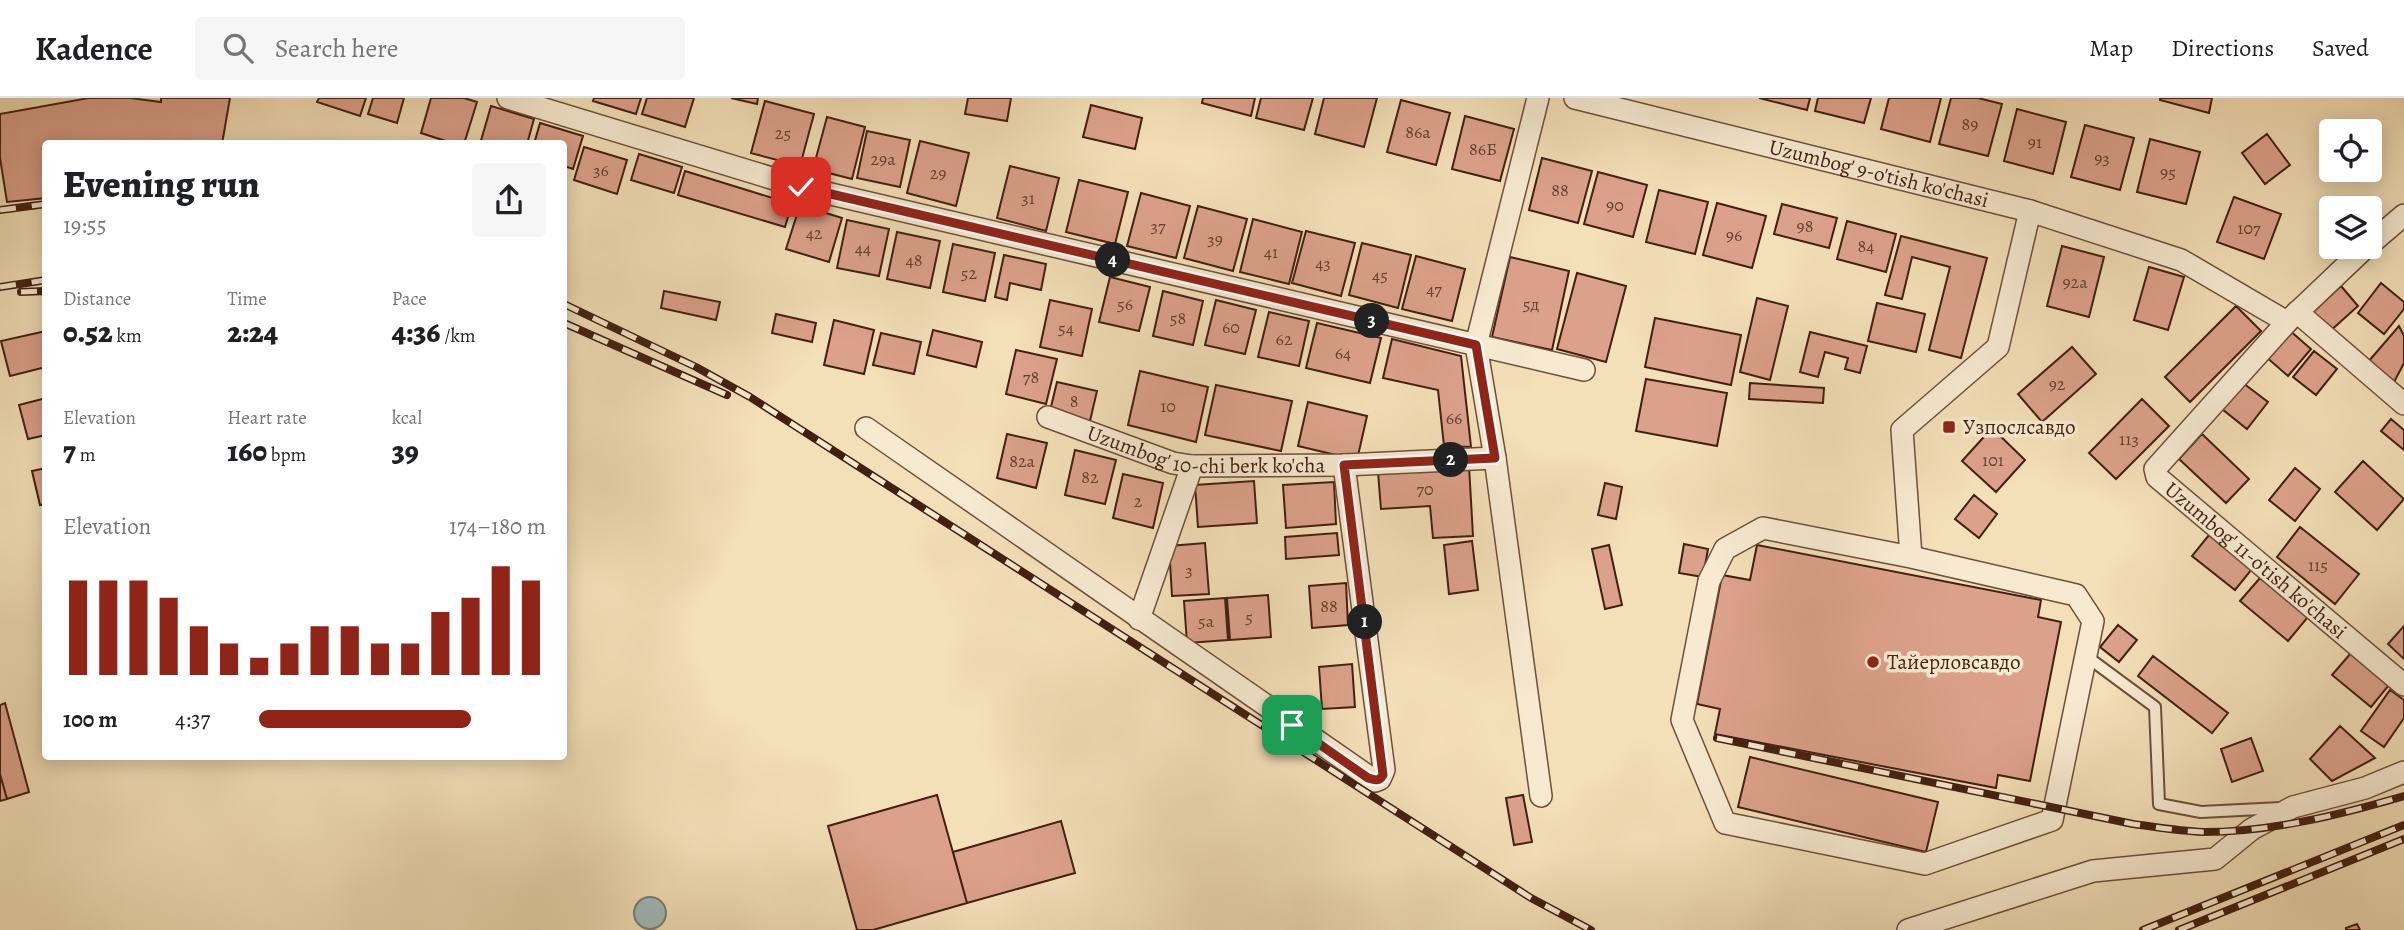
<!DOCTYPE html>
<meta charset="utf-8">
<style>
:root{--surface:#fff;--page:#f6f6f6;--text:#202124;--muted:#757577;--line:#e0e0e0;--accent:#8f2418}
body{margin:0;font-family:Alegreya,serif;background:var(--page);color:var(--text);height:100vh;display:flex;flex-direction:column;font-size:26px;white-space:nowrap}
*{box-sizing:border-box;margin:0}
p{font-size:23px;color:var(--muted)}
.icon{flex:none;width:38px;height:38px;fill:none;stroke:currentColor;stroke-width:2;stroke-linecap:round;stroke-linejoin:round}
.map{position:relative;flex:1;overflow:hidden}
.drawer{position:absolute;left:42px;top:42px;width:525px;height:620px;display:flex;flex-direction:column;background:var(--surface);border-radius:7px;box-shadow:0 4px 18px #0003}
.drawer>*{flex:none}
.tools{position:absolute;left:2319px;top:21px;display:grid;gap:14px}
.tools a{display:grid;place-items:center;width:63px;height:63px;border-radius:7px;background:var(--surface);box-shadow:0 4px 18px #0003;font-size:35px}
.pin{position:absolute;display:grid;place-items:center;width:60px;height:60px;color:#fff;margin:-30px;border-radius:14px;box-shadow:0 4px 10px #0006}
.km{position:absolute;width:35px;height:35px;margin:-18px;border-radius:50%;background:#222;color:#fff;font-size:19px;line-height:35px;text-align:center}
.round{display:grid;place-items:center;flex:none;width:74px;height:74px;border-radius:7px;background:var(--page)}
.head{display:flex;align-items:center;justify-content:space-between;height:119px;padding:0 21px}
h1{font-size:38px;font-weight:800;line-height:52px}
.stats{display:grid;grid-template-columns:repeat(3,1fr);gap:10px;height:119px;padding:7px 21px}
.stats div{display:grid;align-content:center}
.stats b{font-size:30px;font-weight:800}
.stats small{font-size:19px;font-weight:400}
.stats p{font-size:19px}
.chart{height:196px;padding:14px 21px}
.chart p{display:flex;justify-content:space-between}
.chart svg{width:100%;height:126px;margin-top:7px;stroke:var(--accent);stroke-width:6}
ul{padding:0 21px;list-style:none;font-size:23px}
li{display:grid;grid-template-columns:112px 84px 1fr;align-items:center;height:52px}
li i{height:18px;border-radius:9px;background:var(--accent)}
header{display:flex;align-items:center;gap:42px;box-sizing:border-box;height:98px;padding:0 35px;background:var(--surface);border-bottom:2px solid var(--line)}
header strong{font-size:33px}
nav{display:flex;gap:38px;margin-inline-start:auto;font-size:24px}
.search{width:490px;height:63px;background:var(--page);display:flex;align-items:center;gap:18px;box-sizing:border-box;padding:0 24px;border-radius:7px;color:var(--muted);font-size:26px}
.map>svg:first-child{display:block}
.water{fill:#a0baba;stroke:#7a7c76;stroke-width:2}
.building{fill:#dca18b;stroke:#421f11;stroke-width:2}
.lines{fill:none;stroke-linecap:round;stroke-linejoin:round}
.service-casing{stroke:#6e4f3b;stroke-width:14}
.minor-casing{stroke:#6e4f3b;stroke-width:24}
.service{stroke:#f7ead1;stroke-width:10}
.minor{stroke:#f7ead1;stroke-width:21}
.rail-casing{stroke:#421f11;stroke-width:8}
.rail{stroke:#f7ead1;stroke-width:5;stroke-dasharray:16;stroke-linecap:butt}
.route-casing{stroke:#fff;stroke-width:14}
.route{stroke:#8f2418;stroke-width:9}
.poi-dot{fill:#8f2418;stroke:#f7ead1;stroke-width:2.5}
.labels{text-anchor:middle;stroke-width:7;stroke-linejoin:round;paint-order:stroke}
.number-label{font-size:18px;fill:#684030}
.street-label{font-size:21px;fill:#421f11;stroke:#f7ead1}
.poi-label{font-size:21px;fill:#421f11;stroke:#f7ead1;text-anchor:start}
</style>
<header>
<strong>Kadence</strong>
<div class="search"><svg class="icon" aria-label="search" viewBox="0 0 24 24"><circle cx="10" cy="10" r="6"/><path d="M15 15l6 6"/></svg>Search here</div>
<nav><a>Map</a><a>Directions</a><a>Saved</a></nav>
</header>
<div class="map">
<svg width="2404" height="832" viewBox="0 0 2404 832">
<rect width="100%" height="100%" fill="#f3dfb8"/>
<filter id="stains"><feTurbulence type="fractalNoise" baseFrequency=".00286" numOctaves="4"/><feColorMatrix values="0 0 0 0 .2 0 0 0 0 .09 0 0 0 0 .02 0 0 0 .5 -.17"/></filter>
<radialGradient id="worn" r=".72"><stop offset=".6" stop-color="#630" stop-opacity="0"/><stop offset="1" stop-color="#630" stop-opacity=".3"/></radialGradient>
<path class="water" d="M634 815a16 16 0 1 1 32 0a16 16 0 1 1-32 0Z"/>
<path class="building" d="M 89,0 L 130,0 L 161,4 L 161,0 L 230,0 L 222,46 L 46,46 L 46,100 L 7,104 L 0,60 L 0,16 Z
M 319,0 L 366,0 L 360,18 L 317,4 Z
M 373,0 L 404,0 L 397,25 L 368,16 Z
M 431,0 L 464,0 L 477,4 L 464,46 L 455,46 L 421,35 Z
M 594,0 L 641,0 L 636,16 L 593,3 Z
M 647,0 L 694,0 L 685,29 L 642,16 Z
M 731,0 L 758,0 L 757,6 Z
M 968,0 L 1011,0 L 1007,23 L 965,16 Z
M 1203,0 L 1255,0 L 1251,18 L 1202,5 Z
M 1261,0 L 1313,0 L 1304,32 L 1256,20 Z
M 1324,0 L 1377,0 L 1364,49 L 1315,36 Z
M 1759,0 L 1810,0 L 1807,12 Z
M 1818,0 L 1871,0 L 1864,25 L 1815,13 Z
M 1889,0 L 1941,0 L 1930,44 L 1881,31 Z
M 1951,0 L 1978,0 L 2002,6 L 1988,58 L 1939,46 Z
M 2160,0 L 2212,0 L 2209,15 L 2160,2 Z
M 1401,2 L 1450,15 L 1436,67 L 1387,54 Z
M 765,3 L 814,16 L 800,68 L 751,55 Z
M 1091,7 L 1142,20 L 1135,51 L 1083,39 Z
M 491,8 L 534,21 L 527,46 L 480,46 Z
M 2017,11 L 2066,24 L 2053,76 L 2004,63 Z
M 1465,18 L 1514,31 L 1500,83 L 1452,71 Z
M 827,19 L 865,29 L 852,81 L 813,71 Z
M 540,25 L 583,38 L 573,71 L 564,68 L 564,46 L 534,46 Z
M 2085,27 L 2134,40 L 2120,92 L 2071,79 Z
M 867,33 L 910,42 L 900,89 L 857,80 Z
M 2267,36 L 2290,67 L 2265,86 L 2242,55 Z
M 2150,41 L 2200,54 L 2186,106 L 2137,94 Z
M 920,43 L 969,55 L 956,108 L 907,95 Z
M 584,49 L 627,62 L 617,96 L 574,82 Z
M 639,56 L 682,69 L 674,95 L 631,82 Z
M 1542,60 L 1592,73 L 1578,125 L 1529,112 Z
M 1010,68 L 1059,80 L 1046,133 L 997,120 Z
M 685,73 L 792,106 L 785,129 L 678,97 Z
M 1598,74 L 1647,87 L 1633,139 L 1584,126 Z
M 1079,82 L 1128,94 L 1115,146 L 1066,134 Z
M 1659,92 L 1708,104 L 1695,156 L 1646,144 Z
M 1141,95 L 1190,108 L 1176,160 L 1127,148 Z
M 2234,99 L 2281,116 L 2264,161 L 2217,144 Z
M 1717,105 L 1766,118 L 1752,170 L 1703,157 Z
M 1782,106 L 1837,120 L 1829,150 L 1774,136 Z
M 800,107 L 842,120 L 829,164 L 786,151 Z
M 1198,108 L 1247,121 L 1233,173 L 1184,160 Z
M 1253,121 L 1302,134 L 1289,186 L 1240,174 Z
M 847,122 L 889,131 L 879,178 L 837,170 Z
M 1847,123 L 1896,136 L 1886,174 L 1837,161 Z
M 1306,133 L 1355,145 L 1341,198 L 1292,185 Z
M 897,134 L 940,143 L 930,190 L 887,181 Z
M 1901,138 L 1987,160 L 1961,260 L 1929,252 L 1950,169 L 1912,159 L 1902,201 L 1885,197 Z
M 1362,145 L 1411,157 L 1398,210 L 1349,197 Z
M 953,146 L 995,155 L 985,203 L 943,194 Z
M 2062,148 L 2104,159 L 2089,219 L 2047,208 Z
M 1004,157 L 1046,166 L 1041,192 L 1010,185 L 1007,202 L 995,199 Z
M 1416,158 L 1465,171 L 1452,223 L 1402,211 Z
M 1510,159 L 1569,173 L 1552,252 L 1492,239 Z
M 2149,169 L 2184,179 L 2168,232 L 2134,222 Z
M 1577,175 L 1626,188 L 1606,264 L 1557,251 Z
M 1110,179 L 1150,189 L 1139,233 L 1099,224 Z
M 2381,185 L 2404,204 L 2404,211 L 2384,236 L 2358,215 Z
M 2341,188 L 2358,208 L 2328,235 L 2311,215 Z
M 664,193 L 720,204 L 716,222 L 661,210 Z
M 1163,193 L 1203,203 L 1193,247 L 1153,238 Z
M 1757,200 L 1788,208 L 1770,282 L 1740,274 Z
M 1050,202 L 1092,211 L 1082,258 L 1040,249 Z
M 1216,202 L 1256,212 L 1245,256 L 1205,247 Z
M 1877,205 L 1925,216 L 1916,254 L 1868,243 Z
M 2236,208 L 2261,233 L 2190,304 L 2165,279 Z
M 1269,214 L 1309,223 L 1299,268 L 1258,259 Z
M 776,216 L 816,225 L 812,244 L 772,235 Z
M 1655,220 L 1741,237 L 1731,287 L 1645,269 Z
M 834,222 L 874,232 L 864,276 L 824,267 Z
M 1317,225 L 1381,240 L 1370,285 L 1306,270 Z
M 2399,228 L 2404,238 L 2404,265 L 2393,286 L 2368,264 Z
M 2288,231 L 2311,251 L 2288,278 L 2265,258 Z
M 933,232 L 982,244 L 976,269 L 927,257 Z
M 46,233 L 46,269 L 10,278 L 1,243 Z
M 1810,234 L 1867,248 L 1860,275 L 1845,271 L 1848,260 L 1825,254 L 1818,279 L 1800,274 Z
M 881,235 L 921,244 L 914,276 L 873,267 Z
M 1392,241 L 1461,258 L 1471,349 L 1444,348 L 1438,292 L 1383,280 Z
M 2072,249 L 2096,276 L 2042,324 L 2018,296 Z
M 1016,252 L 1057,261 L 1046,306 L 1006,296 Z
M 2314,253 L 2337,271 L 2316,297 L 2293,279 Z
M 1140,273 L 1208,289 L 1196,344 L 1128,327 Z
M 1646,281 L 1727,295 L 1717,348 L 1636,333 Z
M 1057,284 L 1097,293 L 1090,323 L 1050,313 Z
M 1750,285 L 1824,290 L 1823,305 L 1749,301 Z
M 2243,285 L 2268,304 L 2247,331 L 2222,311 Z
M 1216,287 L 1292,303 L 1281,353 L 1205,337 Z
M 46,300 L 46,337 L 28,341 L 19,307 Z
M 2142,301 L 2169,328 L 2116,381 L 2089,355 Z
M 1308,304 L 1367,318 L 1357,362 L 1298,348 Z
M 2391,321 L 2404,332 L 2404,352 L 2381,333 Z
M 1992,330 L 2025,362 L 1996,394 L 1962,363 Z
M 1007,336 L 1047,345 L 1036,390 L 997,380 Z
M 2202,336 L 2249,381 L 2226,405 L 2179,361 Z
M 1075,352 L 1116,362 L 1105,406 L 1065,397 Z
M 2363,363 L 2404,401 L 2377,432 L 2335,394 Z
M 1469,368 L 1473,438 L 1433,440 L 1430,408 L 1381,411 L 1378,374 Z
M 46,370 L 46,406 L 40,407 L 32,373 Z
M 2295,370 L 2320,391 L 2295,423 L 2269,402 Z
M 1123,376 L 1163,385 L 1153,430 L 1113,420 Z
M 1254,383 L 1257,425 L 1198,429 L 1195,387 Z
M 1334,384 L 1336,426 L 1286,430 L 1283,387 Z
M 1605,385 L 1622,389 L 1616,421 L 1598,417 Z
M 1974,397 L 1997,416 L 1979,440 L 1955,421 Z
M 2300,429 L 2359,476 L 2335,506 L 2277,459 Z
M 1337,435 L 1339,457 L 1286,461 L 1285,439 Z
M 2209,437 L 2252,471 L 2235,492 L 2192,458 Z
M 1472,443 L 1478,492 L 1449,496 L 1444,447 Z
M 1205,445 L 1209,496 L 1172,498 L 1169,448 Z
M 1684,446 L 1708,451 L 1703,479 L 1679,475 Z
M 1609,447 L 1622,507 L 1605,511 L 1592,451 Z
M 1757,447 L 2041,502 L 2038,519 L 2061,524 L 2030,683 L 1998,677 L 1996,690 L 1715,636 L 1720,611 L 1697,606 L 1722,477 L 1750,482 Z
M 2260,480 L 2308,519 L 2288,543 L 2240,503 Z
M 1346,485 L 1348,527 L 1312,530 L 1309,488 Z
M 1268,497 L 1271,539 L 1230,542 L 1227,500 Z
M 1225,500 L 1228,542 L 1187,545 L 1184,503 Z
M 2118,527 L 2137,542 L 2119,564 L 2100,549 Z
M 2404,528 L 2404,561 L 2388,546 Z
M 2351,555 L 2389,587 L 2371,609 L 2332,577 Z
M 2153,558 L 2228,615 L 2212,635 L 2138,578 Z
M 1352,566 L 1355,609 L 1322,611 L 1319,569 Z
M 2390,592 L 2404,602 L 2404,620 L 2384,649 L 2361,633 Z
M 5,605 L 29,694 L 7,701 L 0,676 L 0,607 Z
M 2340,628 L 2375,660 L 2332,683 L 2310,661 Z
M 2251,640 L 2263,673 L 2232,684 L 2221,651 Z
M 1750,659 L 1938,704 L 1926,754 L 1738,709 Z
M 0,676 L 7,701 L 0,703 Z
M 937,697 L 967,805 L 873,832 L 857,832 L 828,728 Z
M 1523,697 L 1532,744 L 1514,747 L 1506,700 Z
M 1061,723 L 1075,775 L 967,805 L 953,754 Z
M 2357,826 L 2360,832 L 2346,832 L 2346,830 Z"/>
<g class="lines">
<g class="service-casing">
<path id="service" d="M 2086,558 L 2155,609 L 2159,706 L 2201,714 L 2281,710"/>
</g>
<g class="minor-casing">
<g id="minor">
<path d="M 508,0 L 801,89 L 1584,272"/>
<path d="M 1538,0 L 1476,247 L 1495,360 L 1541,698"/>
<path id="s1" d="M 1575,0 L 2030,113 L 2181,162 L 2287,224"/>
<path d="M 2370,146 L 2404,117"/>
<path id="s2" d="M 2366,149 L 2287,224 L 2155,371 L 2157,379 L 2404,587"/>
<path d="M 2297,214 L 2404,306"/>
<path id="s3" d="M 1048,319 L 1173,365 L 1192,368 L 1344,367 L 1495,360"/>
<path d="M 866,330 L 1375,683 L 1380,681 L 1384,672 L 1344,367"/>
<path d="M 1911,459 L 2076,497 L 2093,523 L 2052,722 L 1925,766 L 1725,725 L 1682,622 L 1709,483 L 1725,451 L 1763,430 L 1911,459 L 1902,332 L 1998,249 L 2030,113"/>
<path d="M 1139,521 L 1192,368"/>
<path d="M 1908,832 L 2093,773 L 2215,761 L 2252,731 L 2293,709 L 2365,690 L 2404,674"/>
</g>
</g>
<use href="#service" class="service"/>
<use href="#minor" class="minor"/>
<g class="rail-casing">
<path id="rail" d="M 0,112 L 46,106
M 0,189 L 46,182
M 21,194 L 46,193
M 564,206 L 696,269 L 750,299 L 1531,800 L 1591,832
M 564,225 L 727,297
M 1717,640 L 2133,726 C 2156,729 2179,733 2203,734 C 2271,734 2339,717 2404,698
M 2143,832 L 2404,727
M 2179,832 L 2404,741"/>
</g>
<use href="#rail" class="rail"/>
</g>
<g class="lines">
<g class="route-casing">
<path id="route" d="M 801,89 L 1476,247 L 1495,360 L 1344,367 L 1383,677 C 1379,684 1375,682 1368,680 L 1292,627"/>
</g>
<use href="#route" class="route"/>
</g>
<g class="poi-dot">
<rect x="1942" y="322" width="14" height="14" rx="3.5"/>
<circle cx="1873" cy="564" r="7"/>
</g>
<g class="labels">
<g class="number-label">
<text x="1970" y="32">89</text>
<text x="1418" y="40">86a</text>
<text x="783" y="41">25</text>
<text x="2035" y="50">91</text>
<text x="1483" y="57">86Б</text>
<text x="2102" y="66">93</text>
<text x="883" y="67">29a</text>
<text x="601" y="78">36</text>
<text x="2168" y="80">95</text>
<text x="938" y="81">29</text>
<text x="1560" y="98">88</text>
<text x="1028" y="106">31</text>
<text x="1615" y="113">90</text>
<text x="1158" y="134">37</text>
<text x="1805" y="134">98</text>
<text x="2249" y="136">107</text>
<text x="814" y="141">42</text>
<text x="1734" y="143">96</text>
<text x="1215" y="147">39</text>
<text x="1866" y="154">84</text>
<text x="863" y="156">44</text>
<text x="1271" y="160">41</text>
<text x="914" y="168">48</text>
<text x="1323" y="171">43</text>
<text x="969" y="181">52</text>
<text x="1380" y="183">45</text>
<text x="2075" y="190">92a</text>
<text x="1434" y="197">47</text>
<text x="1125" y="212">56</text>
<text x="1531" y="212">5д</text>
<text x="1178" y="226">58</text>
<text x="1231" y="235">60</text>
<text x="1066" y="236">54</text>
<text x="1284" y="247">62</text>
<text x="1343" y="261">64</text>
<text x="1031" y="285">78</text>
<text x="2057" y="292">92</text>
<text x="1074" y="309">8</text>
<text x="1168" y="314">10</text>
<text x="1454" y="326">66</text>
<text x="2129" y="347">113</text>
<text x="1993" y="368">101</text>
<text x="1022" y="369">82a</text>
<text x="1090" y="385">82</text>
<text x="1425" y="397">70</text>
<text x="1138" y="409">2</text>
<text x="2318" y="473">115</text>
<text x="1189" y="478">3</text>
<text x="1329" y="514">88</text>
<text x="1249" y="525">5</text>
<text x="1206" y="529">5a</text>
</g>
<g class="street-label">
<text dy="7" stroke="none"><textPath href="#s1" startOffset="313">Uzumbog' 9-o'tish ko'chasi</textPath></text>
<text dy="7" stroke="none"><textPath href="#s3" startOffset="164">Uzumbog' 10-chi berk ko'cha</textPath></text>
<text dy="7" stroke="none"><textPath href="#s2" startOffset="444">Uzumbog' 11-o'tish ko'chasi</textPath></text>
</g>
<g class="poi-label">
<text x="1963" y="336">Узпослсавдо</text>
<text x="1887" y="571">Тайерловсавдо</text>
</g>
</g>
<rect width="100%" height="100%" filter="url(#stains)"/>
<rect width="100%" height="100%" fill="url(#worn)"/>
</svg>
<div class="tools">
<a><svg class="icon" aria-label="locate" viewBox="0 0 24 24"><circle cx="12" cy="12" r="6"/><path d="M12 2v4M12 18v4M2 12h4M18 12h4"/></svg></a>
<a><svg class="icon" aria-label="layers" viewBox="0 0 24 24"><path d="M12 4l9 5-9 5-9-5zM3 14l9 5 9-5"/></svg></a>
</div>
<div class="pin" style="left:1292px;top:627px;background:#1e9e55"><svg class="icon" aria-label="arrive" viewBox="0 0 24 24"><path d="M6 21V4h12l-3 4 3 4H6"/></svg></div>
<div class="pin" style="left:801px;top:89px;background:#d93025"><svg class="icon" aria-label="check" viewBox="0 0 24 24"><path d="M5 12l5 5 9-10"/></svg></div>
<b class="km" style="left:1365px;top:524px">1</b>
<b class="km" style="left:1451px;top:362px">2</b>
<b class="km" style="left:1372px;top:223px">3</b>
<b class="km" style="left:1113px;top:162px">4</b>
<section class="drawer">
<div class="head"><div><h1>Evening run</h1><p>19:55</p></div><a class="round"><svg class="icon" aria-label="share" viewBox="0 0 24 24"><path d="M12 15V3M7 8l5-5 5 5M5 13v7h14v-7"/></svg></a></div>
<div class="stats">
<div><p>Distance</p><b>0.52<small> km</small></b></div>
<div><p>Time</p><b>2:24</b></div>
<div><p>Pace</p><b>4:36<small> /km</small></b></div>
</div>
<div class="stats">
<div><p>Elevation</p><b>7<small> m</small></b></div>
<div><p>Heart rate</p><b>160<small> bpm</small></b></div>
<div><p>kcal</p><b>39</b></div>
</div>
<div class="chart"><p><span>Elevation</span>174–180 m</p>
<svg viewBox="0 0 160 44" preserveAspectRatio="none"><path d="M5 44V11M15 44V11M25 44V11M35 44V17M45 44V27M55 44V33M65 44V38M75 44V33M85 44V27M95 44V27M105 44V33M115 44V33M125 44V22M135 44V17M145 44V6M155 44V11"/></svg>
</div>
<ul>
<li><b>100 m</b>4:37<i style="width:74%"></i></li>
</ul>
</section>
</div>
